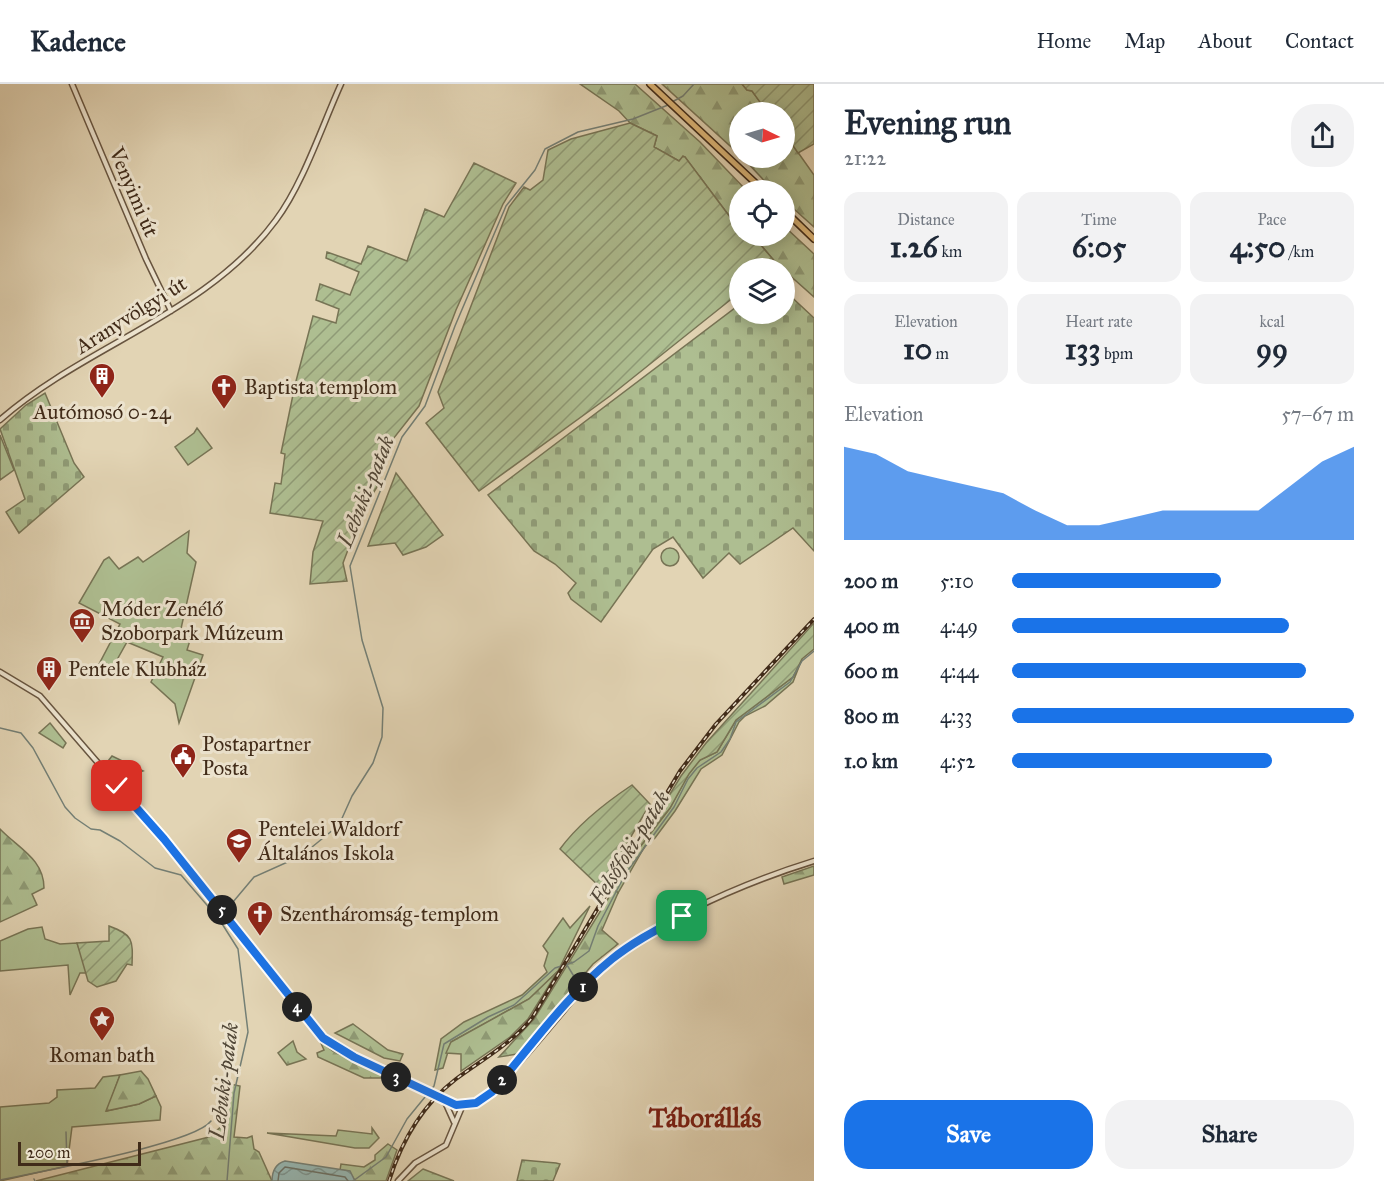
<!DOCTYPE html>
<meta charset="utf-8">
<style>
:root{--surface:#fff;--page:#f2f2f3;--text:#1f2937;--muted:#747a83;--line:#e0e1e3;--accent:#1a73e8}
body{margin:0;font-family:"IM FELL Great Primer",serif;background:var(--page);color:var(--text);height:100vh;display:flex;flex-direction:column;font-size:22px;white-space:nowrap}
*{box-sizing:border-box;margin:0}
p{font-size:20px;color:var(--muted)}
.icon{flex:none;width:33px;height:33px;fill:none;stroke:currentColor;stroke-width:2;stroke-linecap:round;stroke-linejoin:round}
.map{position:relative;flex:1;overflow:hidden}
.drawer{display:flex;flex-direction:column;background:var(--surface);width:570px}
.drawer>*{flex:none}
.needle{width:39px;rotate:95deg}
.fabs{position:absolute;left:729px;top:18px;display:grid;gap:12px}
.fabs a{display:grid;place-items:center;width:66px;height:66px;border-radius:50%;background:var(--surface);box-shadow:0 3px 15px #0003;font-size:30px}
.scale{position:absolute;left:18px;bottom:15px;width:123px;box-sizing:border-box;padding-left:6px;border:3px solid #402b19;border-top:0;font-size:16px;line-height:21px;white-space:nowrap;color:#402b19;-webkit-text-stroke:4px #ece3ce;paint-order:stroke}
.pin{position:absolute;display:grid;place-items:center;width:51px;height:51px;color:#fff;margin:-26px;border-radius:12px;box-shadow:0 3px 9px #0006}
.km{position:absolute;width:30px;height:30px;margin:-15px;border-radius:50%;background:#222;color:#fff;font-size:16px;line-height:30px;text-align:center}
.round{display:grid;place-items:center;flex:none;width:63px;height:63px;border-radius:24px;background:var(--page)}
.summary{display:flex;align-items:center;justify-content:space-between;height:102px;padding:0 30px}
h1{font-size:33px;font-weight:700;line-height:45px}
.stats{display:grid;grid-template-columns:repeat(3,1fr);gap:9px;height:102px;padding:6px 30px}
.stats div{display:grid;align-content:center;border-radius:15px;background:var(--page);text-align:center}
.stats b{font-size:30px;font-weight:700}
.stats small{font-size:16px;font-weight:400}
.stats p{font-size:16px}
.chart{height:168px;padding:12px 30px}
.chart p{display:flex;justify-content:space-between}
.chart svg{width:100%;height:108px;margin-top:6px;fill:var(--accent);opacity:.7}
.primary-button{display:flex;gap:12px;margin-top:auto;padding:12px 30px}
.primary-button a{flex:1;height:69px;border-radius:24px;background:var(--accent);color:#fff;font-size:24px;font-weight:700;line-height:69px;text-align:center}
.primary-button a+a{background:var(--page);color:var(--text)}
ul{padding:0 30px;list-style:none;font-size:20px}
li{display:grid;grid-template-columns:96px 72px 1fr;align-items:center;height:45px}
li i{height:15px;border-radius:8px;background:var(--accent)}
header{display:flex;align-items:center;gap:36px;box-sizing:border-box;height:84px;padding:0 30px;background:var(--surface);border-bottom:2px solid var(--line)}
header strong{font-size:28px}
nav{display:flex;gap:33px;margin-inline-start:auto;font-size:21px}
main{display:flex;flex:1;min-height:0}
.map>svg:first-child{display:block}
.green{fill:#aebe91;stroke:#777455;stroke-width:1.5}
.forest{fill:url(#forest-firs);stroke:#777455;stroke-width:1.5}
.cemetery{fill:url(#cemetery-stones);stroke:#777455;stroke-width:1.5}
.garden{fill:url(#garden-furrows);stroke:#777455;stroke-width:1.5}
.water{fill:url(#water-waves);stroke:#747f75;stroke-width:1.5}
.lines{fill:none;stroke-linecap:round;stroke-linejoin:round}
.shore{stroke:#6b7166;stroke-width:1.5}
.stream{stroke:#747f75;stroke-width:1.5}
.minor-casing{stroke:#685540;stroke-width:7}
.major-casing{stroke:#402b19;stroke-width:8}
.minor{stroke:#ece3ce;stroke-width:4}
.major{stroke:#e1ba7a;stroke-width:5}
.rail-casing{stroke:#402b19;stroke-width:4}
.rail{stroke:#ece3ce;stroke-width:1.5;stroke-dasharray:4.5;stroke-linecap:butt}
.minor-bridge-casing{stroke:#685540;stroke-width:7;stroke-linecap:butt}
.minor-bridge{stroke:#ece3ce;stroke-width:4}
.route-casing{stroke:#fff;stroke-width:12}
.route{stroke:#1a73e8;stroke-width:8}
.labels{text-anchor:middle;stroke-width:6;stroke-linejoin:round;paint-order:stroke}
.street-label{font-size:21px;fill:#402b19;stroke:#ece3ce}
.poi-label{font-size:21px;fill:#402b19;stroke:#ece3ce;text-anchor:start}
.water-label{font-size:22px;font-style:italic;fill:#514738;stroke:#ece3ce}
.district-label{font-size:27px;font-weight:bold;fill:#7a1f14;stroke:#ece3ce}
</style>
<header>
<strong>Kadence</strong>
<nav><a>Home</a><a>Map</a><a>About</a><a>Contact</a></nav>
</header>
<main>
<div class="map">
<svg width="814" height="1097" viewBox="0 0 814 1097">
<defs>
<pattern id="forest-firs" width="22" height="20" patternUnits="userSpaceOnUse" patternTransform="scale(1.5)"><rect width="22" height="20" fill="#aebe91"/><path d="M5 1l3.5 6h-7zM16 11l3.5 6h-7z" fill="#8f9b76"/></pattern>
<pattern id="cemetery-stones" width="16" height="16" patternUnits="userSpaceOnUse" patternTransform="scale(1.5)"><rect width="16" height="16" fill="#aebe91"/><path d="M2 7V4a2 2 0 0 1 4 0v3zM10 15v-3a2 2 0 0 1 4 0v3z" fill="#8f9b76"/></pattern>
<pattern id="garden-furrows" width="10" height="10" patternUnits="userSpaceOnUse" patternTransform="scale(1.5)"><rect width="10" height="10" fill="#aebe91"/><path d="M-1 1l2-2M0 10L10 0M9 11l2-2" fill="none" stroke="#8f9b76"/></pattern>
<pattern id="water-waves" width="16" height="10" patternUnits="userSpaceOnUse" patternTransform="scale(1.5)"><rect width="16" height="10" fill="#96b7b3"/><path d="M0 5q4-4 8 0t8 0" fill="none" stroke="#7c9591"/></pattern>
</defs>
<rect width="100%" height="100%" fill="#e2d4b4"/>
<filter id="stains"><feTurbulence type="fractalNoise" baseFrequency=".00333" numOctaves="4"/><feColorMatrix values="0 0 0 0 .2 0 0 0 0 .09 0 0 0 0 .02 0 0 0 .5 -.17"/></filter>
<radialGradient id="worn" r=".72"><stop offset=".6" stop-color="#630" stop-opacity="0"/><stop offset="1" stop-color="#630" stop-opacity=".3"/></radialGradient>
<path class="green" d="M 197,344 L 212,364 L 188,381 L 175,363 L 194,349 Z
M 0,351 L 14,386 L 0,396 Z
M 189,447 L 187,469 L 196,478 L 180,549 L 191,553 L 187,566 L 203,571 L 179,639 L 175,620 L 151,598 L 163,573 L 127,558 L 109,590 L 97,584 L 120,540 L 79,519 L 104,476 L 109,473 L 119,485 L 138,473 L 143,478 Z
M 802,575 L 793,598 L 765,622 L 745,632 L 739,638 L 722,671 L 701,685 L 675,727 L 655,754 L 645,762 L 618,809 L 614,805 L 629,777 L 670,724 L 689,689 L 700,676 L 717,668 L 736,636 L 793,593 Z
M 50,639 L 66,659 L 63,664 L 39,649 Z
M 112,672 L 143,687 L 119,696 L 105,681 Z
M 590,822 L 558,887 L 529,915 L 451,958 L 443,984 L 435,986 L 441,955 L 464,938 L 522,911 L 547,888 L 544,882 L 548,869 L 543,862 L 563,834 L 570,844 Z
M 42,843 L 45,855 L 60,860 L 77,859 L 88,889 L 80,889 L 70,911 L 68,881 L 0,887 L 0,857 L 28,845 Z
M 120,991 L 107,1027 L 139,1020 L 156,1012 L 161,1023 L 160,1036 L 72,1043 L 67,1082 L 0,1097 L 0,1023 L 49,1019 L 57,1013 L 57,1006 L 95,1004 L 103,993 Z
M 372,1044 L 379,1054 L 369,1064 L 355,1064 L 267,1049 L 336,1052 L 338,1046 L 372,1050 Z"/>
<path class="forest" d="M 580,0 L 635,0 L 700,58 L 746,106 L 740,106 L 739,145 L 685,73 L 679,77 L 654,63 L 657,52 L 630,39 L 619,27 Z
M 662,0 L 742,0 L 747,6 L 752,7 L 768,28 L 740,28 L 739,70 Z
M 785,50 L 814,91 L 814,143 L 785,117 L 784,106 L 773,106 L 743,74 L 784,74 Z
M 785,143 L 814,170 L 814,213 L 777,180 L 753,152 L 784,152 Z
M661 473a9 9 0 1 1 18 0a9 9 0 1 1-18 0Z
M 0,745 C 18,764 44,775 44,804 L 32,810 L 37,821 L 0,838 Z
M 814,782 L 814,791 L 784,800 L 782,793 Z
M 614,805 L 618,809 L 602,846 L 618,860 L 593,880 L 517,970 L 499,973 L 534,935 Z
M 558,887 L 528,935 L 510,953 L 461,987 L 461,970 L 446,969 L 451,958 L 529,915 Z
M 353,940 L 388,966 L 403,970 L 400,977 L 384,974 L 335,949 Z
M 293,957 L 297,968 L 306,975 L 287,981 L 278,969 Z
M 320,957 L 333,967 L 380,989 L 382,994 L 364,994 L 318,973 L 317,969 L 324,966 Z
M 141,987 L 148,995 L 156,1012 L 139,1020 L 106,1027 L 120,991 Z
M 230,1000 L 240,1002 L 234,1053 L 247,1054 L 252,1052 L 254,1065 L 259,1068 L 272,1097 L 36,1097 L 209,1053 L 224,1040 Z
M 388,1060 L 397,1066 L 386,1097 L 355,1097 L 349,1087 L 340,1086 L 341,1080 L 364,1083 L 375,1076 L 375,1071 Z
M 423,1085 L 454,1097 L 408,1097 Z"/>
<path class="cemetery" d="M 785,207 L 814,234 L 814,467 L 793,444 L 740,480 L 729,469 L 703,494 L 673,453 L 653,465 L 601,538 L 571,515 L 568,509 L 576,499 L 555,480 L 534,467 L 488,411 L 739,221 L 740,230 L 784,230 Z
M 45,309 L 74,379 L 84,393 L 19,449 L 6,428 L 25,415 L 0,345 L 26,321 Z
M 522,1076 L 556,1079 L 560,1080 L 553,1097 L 517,1097 Z"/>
<path class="garden" d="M 742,0 L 814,0 L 814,60 L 798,69 L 785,50 L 784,28 L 767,28 L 752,7 L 747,6 Z
M 630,39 L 657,52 L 654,63 L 679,77 L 683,72 L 685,73 L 739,145 L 740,152 L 753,152 L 777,180 L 771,184 L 740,184 L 739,209 L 610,312 L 479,407 L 426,339 L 444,324 L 438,308 L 509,123 L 524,103 L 530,106 L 543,96 L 548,66 L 571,55 Z
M 474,79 L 516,99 L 503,120 L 456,226 L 419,322 L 393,355 L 377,403 L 363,426 L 343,479 L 347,497 L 310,500 L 313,468 L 323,437 L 270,429 L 275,399 L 281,400 L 285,370 L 281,369 L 295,301 L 313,232 L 336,239 L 339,225 L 316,216 L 320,200 L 350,211 L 359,188 L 326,174 L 327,168 L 361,180 L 368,162 L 407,177 L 425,125 L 444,133 Z
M 396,389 L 443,451 L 426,463 L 403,471 L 395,459 L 368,462 Z
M 814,539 L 814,565 L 802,575 L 793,593 L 736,636 L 717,668 L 700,676 L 689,690 L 670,724 L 629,777 L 681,692 L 706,659 Z
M 632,701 L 650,720 L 601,804 L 560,765 C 579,739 605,719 632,701 Z
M 109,842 C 133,851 133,855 132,881 L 127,880 L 116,897 L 97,903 L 88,897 L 77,859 L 109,857 Z"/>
<path class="water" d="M 285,1077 L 350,1087 L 355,1097 L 272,1097 C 272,1087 275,1080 285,1077 Z"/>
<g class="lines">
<path class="shore" d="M 278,1097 L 279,1089 L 285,1083 L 345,1093 L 348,1097"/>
<path class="stream" d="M 672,18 L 683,12 L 694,0
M 0,644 L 21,649 L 33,664 L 65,723 L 75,734 L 91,745 L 100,746 L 120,757 L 155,784 L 181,791 L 219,835
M 233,818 L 254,793 L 301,772 L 339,741 L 352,712 L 373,679 L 382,653 L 383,624 L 362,556 L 350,482 L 402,353 L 425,322 L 455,242 L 506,122 L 535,86 L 545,65 L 578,48 L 633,35 L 668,21
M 221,833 L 219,835 L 238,865 L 248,948 L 234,1009 L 227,1097
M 567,881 L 578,899
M 66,1048 L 67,1080
M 34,1095 L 35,1097
M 0,1096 C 37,1088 194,1060 211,1037
M 353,1097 L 386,1073 L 407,1035 L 434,1002 L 444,960 L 488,933 L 514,921 L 555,884 L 574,878 L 589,867 L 598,842 L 626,789 L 674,723 L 688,695 L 697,684 L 721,668 L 730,655 L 736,638 L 790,598 L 802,577 L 814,567"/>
<g class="minor-casing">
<path id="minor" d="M 72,0 L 146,175 L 171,227
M 0,336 C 85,261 207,230 276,136 C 303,100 322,42 341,0
M 0,588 L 40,612 L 164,755 L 316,947 L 335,963 L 421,1005
M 442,1016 C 454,1021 464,1024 476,1019 C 498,1010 566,922 587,899 C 637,843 743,799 814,777
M 445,1018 L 454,1038
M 398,1097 L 415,1079 L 446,1061 L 462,1023"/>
</g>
<g class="major-casing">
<path id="major" d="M 650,0 L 763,106
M 784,126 L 814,155"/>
</g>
<use href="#minor" class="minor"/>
<use href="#major" class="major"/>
<g class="rail-casing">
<path id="rail" d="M 389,1097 C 402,1056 422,1021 456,995 C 483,975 511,960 532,934 L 680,687 L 716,640 L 814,535"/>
</g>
<use href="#rail" class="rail"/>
<g class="minor-bridge-casing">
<path id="minor-bridge" d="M 421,1005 L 442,1016"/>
</g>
<use href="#minor-bridge" class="minor-bridge"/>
</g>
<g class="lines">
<g class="route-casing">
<path id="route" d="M 117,702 L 164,755 L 323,954 L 354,973 L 456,1021 L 476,1019 L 492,1008 C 529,965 567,911 612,875 C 633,858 658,845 682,832"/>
</g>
<use href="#route" class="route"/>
</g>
<defs>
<g id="building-pin" transform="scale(1.35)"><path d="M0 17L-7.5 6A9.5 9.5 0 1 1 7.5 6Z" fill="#8f2418" stroke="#ece3ce"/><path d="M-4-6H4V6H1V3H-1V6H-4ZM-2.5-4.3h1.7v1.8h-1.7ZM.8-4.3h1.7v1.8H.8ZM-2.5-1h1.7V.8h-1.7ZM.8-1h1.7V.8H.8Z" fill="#fff"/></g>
<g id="church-pin" transform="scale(1.35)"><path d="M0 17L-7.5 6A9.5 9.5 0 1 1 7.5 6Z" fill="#8f2418" stroke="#ece3ce"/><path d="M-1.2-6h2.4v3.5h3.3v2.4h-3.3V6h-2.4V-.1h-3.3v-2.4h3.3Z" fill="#fff"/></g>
<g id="museum-pin" transform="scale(1.35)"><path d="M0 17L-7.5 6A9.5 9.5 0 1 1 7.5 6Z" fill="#8f2418" stroke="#ece3ce"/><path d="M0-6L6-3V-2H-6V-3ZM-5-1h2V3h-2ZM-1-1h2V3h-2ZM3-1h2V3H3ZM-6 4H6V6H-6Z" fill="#fff"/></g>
<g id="civic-pin" transform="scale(1.35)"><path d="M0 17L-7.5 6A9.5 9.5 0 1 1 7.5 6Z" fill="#8f2418" stroke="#ece3ce"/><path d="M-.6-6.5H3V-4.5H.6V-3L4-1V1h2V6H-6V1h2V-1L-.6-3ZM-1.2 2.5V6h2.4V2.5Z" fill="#fff"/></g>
<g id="school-pin" transform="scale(1.35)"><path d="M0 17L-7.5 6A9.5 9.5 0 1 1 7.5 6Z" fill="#8f2418" stroke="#ece3ce"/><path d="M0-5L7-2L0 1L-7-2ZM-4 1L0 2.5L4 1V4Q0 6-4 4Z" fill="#fff"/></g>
<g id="sight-pin" transform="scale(1.35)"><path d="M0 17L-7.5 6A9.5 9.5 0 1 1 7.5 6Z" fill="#8f2418" stroke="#ece3ce"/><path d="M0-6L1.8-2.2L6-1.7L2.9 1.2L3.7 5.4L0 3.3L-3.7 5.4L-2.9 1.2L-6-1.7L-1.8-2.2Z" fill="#fff"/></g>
</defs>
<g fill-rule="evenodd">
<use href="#building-pin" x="102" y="292"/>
<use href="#church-pin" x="224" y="303"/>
<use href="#museum-pin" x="82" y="537"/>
<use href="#building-pin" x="49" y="585"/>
<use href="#civic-pin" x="183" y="672"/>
<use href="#school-pin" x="239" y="757"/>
<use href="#church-pin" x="260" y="830"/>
<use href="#sight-pin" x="102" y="935"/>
</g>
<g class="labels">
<g class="street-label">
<text transform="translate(134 108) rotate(67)" y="7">Venyimi út</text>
<text transform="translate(131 231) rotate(-32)" y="7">Aranyvölgyi út</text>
</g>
<g class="poi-label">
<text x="244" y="310">Baptista templom</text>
<text x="102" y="335" text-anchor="middle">Autómosó 0-24</text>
<text x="101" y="532">Móder Zenélő<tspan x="101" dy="24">Szoborpark Múzeum</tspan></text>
<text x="68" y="592">Pentele Klubház</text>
<text x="202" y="667">Postapartner<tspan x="202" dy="24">Posta</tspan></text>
<text x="258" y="752">Pentelei Waldorf<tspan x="258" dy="24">Általános Iskola</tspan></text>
<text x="280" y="837">Szentháromság-templom</text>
<text x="102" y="978" text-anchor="middle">Roman bath</text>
</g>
<g class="water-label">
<text transform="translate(365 407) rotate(-68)" y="8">Lebuki-patak</text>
<text transform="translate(629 764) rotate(-58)" y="8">Felsőfoki-patak</text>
<text transform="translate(223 997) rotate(-83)" y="8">Lebuki-patak</text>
</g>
<g class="district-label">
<text x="705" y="1043">Táborállás</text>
</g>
</g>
<rect width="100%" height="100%" filter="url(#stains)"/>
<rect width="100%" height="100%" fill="url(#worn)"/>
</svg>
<div class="fabs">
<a><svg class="needle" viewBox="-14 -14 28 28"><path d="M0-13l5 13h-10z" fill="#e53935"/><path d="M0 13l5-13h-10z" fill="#747a83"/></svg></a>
<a><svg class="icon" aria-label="locate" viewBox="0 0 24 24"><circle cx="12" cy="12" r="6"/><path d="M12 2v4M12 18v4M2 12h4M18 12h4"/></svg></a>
<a><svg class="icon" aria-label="layers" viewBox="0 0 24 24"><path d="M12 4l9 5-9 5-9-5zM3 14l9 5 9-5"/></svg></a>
</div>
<div class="scale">200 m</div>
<div class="pin" style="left:682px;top:832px;background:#1e9e55"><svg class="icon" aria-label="arrive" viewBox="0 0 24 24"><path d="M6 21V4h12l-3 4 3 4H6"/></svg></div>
<div class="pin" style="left:117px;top:702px;background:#d93025"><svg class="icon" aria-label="check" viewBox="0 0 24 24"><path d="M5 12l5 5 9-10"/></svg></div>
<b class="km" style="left:583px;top:903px">1</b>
<b class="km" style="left:502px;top:996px">2</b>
<b class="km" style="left:396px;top:993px">3</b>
<b class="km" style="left:297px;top:923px">4</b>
<b class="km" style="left:222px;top:826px">5</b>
</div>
<section class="drawer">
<div class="summary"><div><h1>Evening run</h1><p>21:22</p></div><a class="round"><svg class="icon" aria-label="share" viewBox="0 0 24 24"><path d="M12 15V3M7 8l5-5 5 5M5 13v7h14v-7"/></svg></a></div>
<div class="stats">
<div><p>Distance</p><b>1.26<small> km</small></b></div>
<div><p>Time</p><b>6:05</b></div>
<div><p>Pace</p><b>4:50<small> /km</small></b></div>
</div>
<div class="stats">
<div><p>Elevation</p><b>10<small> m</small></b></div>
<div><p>Heart rate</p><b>133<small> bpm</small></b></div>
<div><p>kcal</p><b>99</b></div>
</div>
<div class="chart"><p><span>Elevation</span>57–67 m</p>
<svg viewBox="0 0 160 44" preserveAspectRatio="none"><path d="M0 44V6L10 9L20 16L30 19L40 22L50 25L60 32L70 38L80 38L90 35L100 32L110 32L120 32L130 32L140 22L150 12L160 6V44z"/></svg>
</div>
<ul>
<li><b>200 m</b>5:10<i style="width:61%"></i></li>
<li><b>400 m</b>4:49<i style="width:81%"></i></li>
<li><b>600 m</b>4:44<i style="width:86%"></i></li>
<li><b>800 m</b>4:33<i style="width:100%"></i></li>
<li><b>1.0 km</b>4:52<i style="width:76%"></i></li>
</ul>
<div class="primary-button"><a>Save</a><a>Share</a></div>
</section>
</main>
